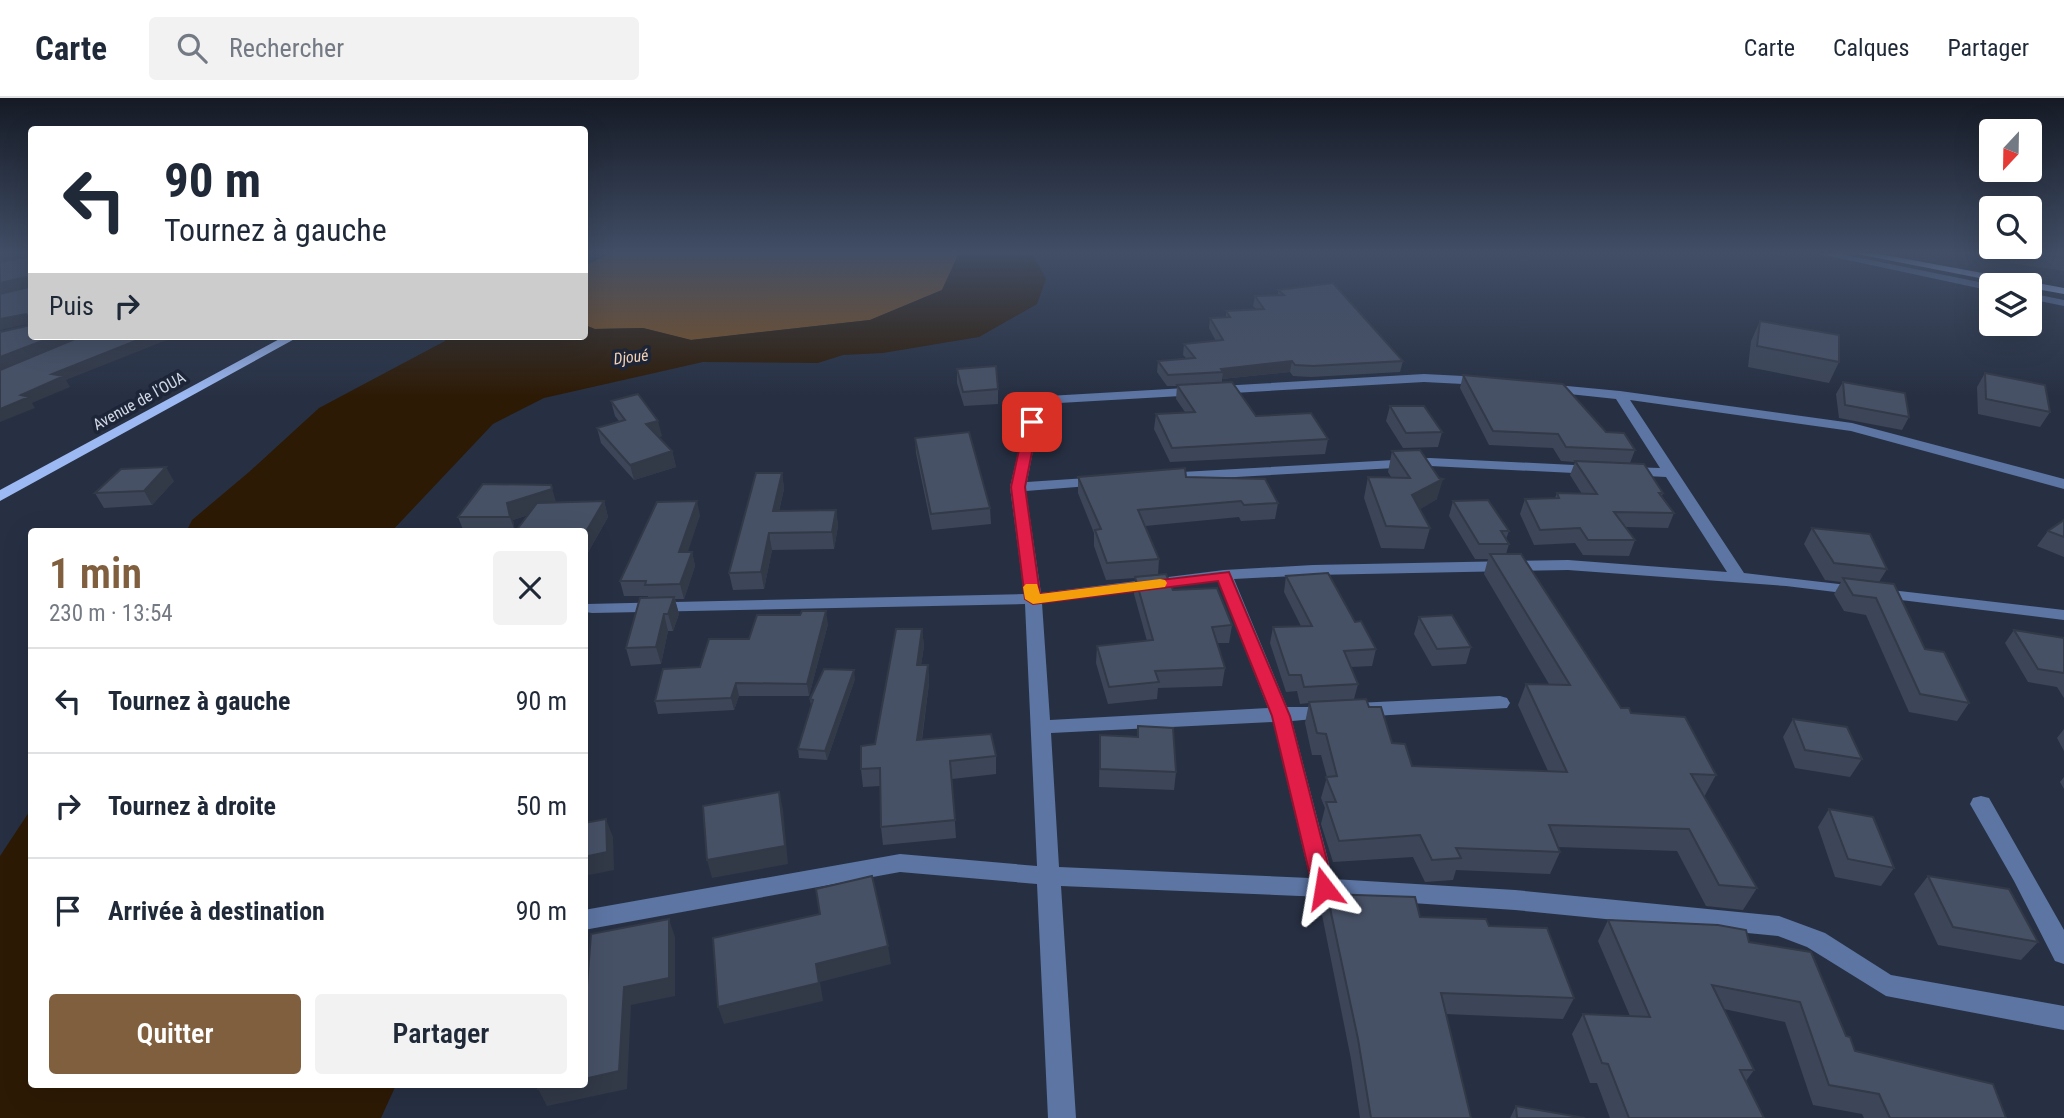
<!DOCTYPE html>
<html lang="fr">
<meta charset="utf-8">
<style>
:root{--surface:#fff;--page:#f2f2f3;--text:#1f2937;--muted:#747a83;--line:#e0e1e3;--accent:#805f3f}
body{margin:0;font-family:"Roboto Condensed",sans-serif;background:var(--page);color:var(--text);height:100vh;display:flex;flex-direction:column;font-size:26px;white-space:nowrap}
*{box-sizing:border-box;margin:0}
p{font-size:23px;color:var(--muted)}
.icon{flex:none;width:38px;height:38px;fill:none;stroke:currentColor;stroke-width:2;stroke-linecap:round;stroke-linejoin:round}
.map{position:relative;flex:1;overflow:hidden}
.sheet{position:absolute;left:28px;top:430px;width:560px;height:560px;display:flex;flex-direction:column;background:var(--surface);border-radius:7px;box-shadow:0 7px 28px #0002}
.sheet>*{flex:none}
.guide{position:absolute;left:28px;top:28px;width:560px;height:214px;border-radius:7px;box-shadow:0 7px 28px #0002;background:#fff;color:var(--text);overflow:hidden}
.needle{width:46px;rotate:202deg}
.buttons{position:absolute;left:1979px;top:21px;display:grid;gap:14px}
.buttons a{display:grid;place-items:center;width:63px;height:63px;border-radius:7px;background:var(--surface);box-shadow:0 7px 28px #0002;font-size:35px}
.pin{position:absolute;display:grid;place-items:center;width:60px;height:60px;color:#fff;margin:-30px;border-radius:14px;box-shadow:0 4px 10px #0006}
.me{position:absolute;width:77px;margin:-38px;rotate:346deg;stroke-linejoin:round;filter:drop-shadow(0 0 5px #0008)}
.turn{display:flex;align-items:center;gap:24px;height:147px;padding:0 21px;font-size:32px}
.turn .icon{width:91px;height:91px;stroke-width:2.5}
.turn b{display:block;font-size:49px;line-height:60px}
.then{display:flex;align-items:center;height:66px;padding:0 21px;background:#0003;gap:14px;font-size:26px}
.round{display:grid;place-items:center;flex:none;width:74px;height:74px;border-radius:7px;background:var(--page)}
.head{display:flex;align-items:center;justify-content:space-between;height:119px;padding:0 21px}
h1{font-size:42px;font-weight:600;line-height:52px;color:var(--accent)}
.primary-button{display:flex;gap:14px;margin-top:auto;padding:14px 21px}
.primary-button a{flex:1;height:80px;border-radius:7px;background:var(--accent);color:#fff;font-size:28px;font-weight:600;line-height:80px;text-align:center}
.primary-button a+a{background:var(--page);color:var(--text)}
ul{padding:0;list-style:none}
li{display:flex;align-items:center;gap:21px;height:105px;padding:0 21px;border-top:2px solid var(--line)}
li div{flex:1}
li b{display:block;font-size:26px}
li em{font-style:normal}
header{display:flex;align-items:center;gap:42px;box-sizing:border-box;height:98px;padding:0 35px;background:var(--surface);border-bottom:2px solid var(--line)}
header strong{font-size:33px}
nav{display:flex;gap:38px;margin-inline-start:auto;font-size:24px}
.search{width:490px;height:63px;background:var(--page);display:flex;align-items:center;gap:18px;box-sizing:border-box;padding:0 24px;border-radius:7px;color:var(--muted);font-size:26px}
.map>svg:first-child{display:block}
</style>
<header>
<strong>Carte</strong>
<div class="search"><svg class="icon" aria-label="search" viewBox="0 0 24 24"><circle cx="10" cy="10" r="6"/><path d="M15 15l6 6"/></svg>Rechercher</div>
<nav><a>Carte</a><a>Calques</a><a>Partager</a></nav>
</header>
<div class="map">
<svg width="2064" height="1020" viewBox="0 0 2064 1020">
<rect width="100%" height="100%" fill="#273043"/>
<path fill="#7f501d" d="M613,155H959L942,192L870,222L691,242L643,230L594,231L585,227L584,168Z"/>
<path fill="#2d1a05" d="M959,155H1032L1046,181L1037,206L979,239L883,255L843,257L818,265L703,264L544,300L493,326L391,434H186L192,422L249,374L319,310L445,243V238H584L585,227L595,231L643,230L691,242L870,222L942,192Z
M31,711L32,987H396L381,1020H0V758Z"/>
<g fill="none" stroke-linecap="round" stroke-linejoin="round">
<path fill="#5d75a3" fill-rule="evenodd" d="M1815,155H1836L1994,187H1992V193Z
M2030,195L2064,202V208L2030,201Z
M1424,276L1483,279L1489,283L1483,287L1424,284L1042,306L1027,384L1102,379L1109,383L1102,387L1026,393L1041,495L1224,472L1313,467L1568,462L1727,474L1666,379L1626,377L1619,373L1626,369L1660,370L1616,301L1541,293V287L1546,286L1620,293L1852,325L2064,381V391L1851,333L1630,302L1744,475L2064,512V522L1786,488L1568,472L1313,477L1234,481L1287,609H1336L1339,614L1336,619L1292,623L1333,781L1515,792L1779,818L1825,835L1891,877L2064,908V932L1886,898L1807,849L1778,838L1515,812L1324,799L1061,788L1076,1020H1048L1037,786L900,774L584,832V812L900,756L1037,768L1025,506L592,515L586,514V506L1024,496L1010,389L1031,299ZM1218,483L1268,610L1050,622L1042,505ZM1273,624L1310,780L1059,769L1051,635Z
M1430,360L1594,368L1601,372L1594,376L1430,368L1164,383L1157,379L1164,375Z
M1500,598L1507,600L1510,605L1507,610L1357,619L1350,617L1347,612L1350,607L1357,605Z
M1981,698L1989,700L2064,832V866L2055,863L2014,783L1970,706L1973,700Z"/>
<path fill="#9cb9f3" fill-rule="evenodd" d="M1852,155H1874L2064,190V196L2030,190V187H2015Z
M285,238H300L0,403V392Z"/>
</g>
<path fill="#3d4658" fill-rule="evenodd" d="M1985,155H2064V173L2010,165L2009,159Z
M1278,192L1403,263L1400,274L1311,279L1293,278L1290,274L1222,281V284L1256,318L1328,341L1325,356L1170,364L1154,331L1156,316L1185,314L1176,301L1177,288H1167L1157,274L1158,263L1186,260L1183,257L1184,246L1216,243L1209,230L1210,220L1226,219V213L1256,211L1253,208L1255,198L1278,197Z
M1760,223L1839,264L1829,285L1748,269L1751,243Z
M957,271L998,291V306L964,308L957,285Z
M1985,275L2050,314L2040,329L1978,316L1977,289Z
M1463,277L1606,334L1635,352L1630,365L1663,395L1662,398L1674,415L1668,430L1626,429L1635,442L1629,458L1583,457L1575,445L1534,447L1520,416L1525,401L1555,400L1557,395L1582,396L1570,377L1575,364L1561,363L1553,350L1489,347L1460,290Z
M1843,284L1909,319L1902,332L1839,320L1836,296Z
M611,303L662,338L658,339L672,353L676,369L634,382L601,345L597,330L619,323L615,318Z
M1390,308L1442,334L1438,349L1403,350L1386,323Z
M915,340L990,410L991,426L932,432L916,355Z
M1392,353L1437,401L1420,411L1430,430L1424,451L1381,450L1364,400L1368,379H1391L1388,374Z
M782,375L784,391L779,413L836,412L838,428L834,451L772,452L764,491L733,492L729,475Z
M1078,379H1186L1278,405L1275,421L1241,423L1239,419L1145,428L1159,461L1158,477L1173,492L1232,527L1229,545H1217L1225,570L1222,588L1158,590L1157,601L1108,606L1096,565L1097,548L1147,543L1134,496L1135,480L1106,482L1094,448V435L1078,395Z
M174,383L152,407L104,410L95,395Z
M2064,393V459L2037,448L2048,433L2064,422Z
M604,403L608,419L586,458H584V434H464L458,419L557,404ZM528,417L515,434L513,422Z
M1453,403L1509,433L1506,441L1509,446L1506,456L1621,610L1631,615L1716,677L1704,699L1757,790L1743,812L1706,808L1677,753L1558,749L1560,754L1550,776L1456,772L1453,782L1425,784L1413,759L1333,764L1321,726L1325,710L1321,700L1327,679L1321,657H1312L1305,625L1309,605L1300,606L1297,593L1286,594L1270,545L1273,529L1301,528L1284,494L1286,478L1355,524L1376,551L1372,568L1350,569L1358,586L1354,601L1369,609L1392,645L1412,668L1548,673L1518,607L1526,586H1549L1484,476L1488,461H1475L1449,418Z
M700,417L687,454H692L695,468L684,501H675L679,516L673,533H668L661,566L631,568L626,550L648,499V498H624L620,483Z
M1812,430L1887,471L1879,484L1925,551L1969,605L1957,623L1909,614L1866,517L1844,513L1834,496L1841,484L1825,482L1804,446Z
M1419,519L1471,549L1466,566L1432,568L1414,536Z
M828,526L809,598H739L734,612L658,616L655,603L700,569L749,541Z
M922,531L924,548L921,567H928L929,585L922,642L996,658V676L952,681L956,740L883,747L881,729L880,688L863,689L861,671L875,646Z
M2014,532L2064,540V600L2057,589L2028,584L2005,545Z
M855,581L827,662L799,660L798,651L811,607L810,601Z
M1793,621L1862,661L1850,679L1795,670L1783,639Z
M1138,628L1176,674L1174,692L1099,689L1100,637L1137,638Z
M2064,631V653L2057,640Z
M2064,679V691L2060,684Z
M1829,711L1894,770L1881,788L1835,779L1818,729Z
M1928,778L2038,844L2021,862L1938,847L1914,796Z
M1327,796L1420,819L1489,828L1574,900L1563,921L1446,916L1471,1020H1360L1351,961L1322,817Z
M1608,822L1749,844L1846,938L1855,953L2006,1020H1864L1862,1016L1813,1007L1785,924L1724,911L1754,972L1746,983L1764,1020H1610L1597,985H1590L1572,936L1583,916L1630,918L1598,843Z
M1516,1008L1585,1020H1510Z"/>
<path fill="#323947" d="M0,155H31L32,156L0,163Z
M26,179L31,188L0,195V185Z
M26,216L32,225L0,232V221Z
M55,238H85L0,272V259Z
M148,238H172L167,242L66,282L70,289L32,305L35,310L0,324V311L52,276Z
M1292,263L1290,274L1222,281L1223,274L1221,271Z
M658,323L662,338L649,341L646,326Z
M672,353L676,369L634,382L630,367Z
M166,369L174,383L152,407L144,393Z
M782,375L784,391L775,429L773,413Z
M1443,381L1437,401L1407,419L1412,397Z
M551,387L557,407L513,422L515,434L510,419L507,405Z
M604,403L608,419L586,458L584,454V437Z
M697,403L700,417L683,469L679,454Z
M836,412L838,428L834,451L832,434Z
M769,435L772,452L764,491L761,474Z
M692,454L695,468L684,501L680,486Z
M674,499L679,516L673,533L668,516Z
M826,513L828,526L809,598L807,586Z
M664,516L668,533L661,566L656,549Z
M922,531L924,548L918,585L917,567Z
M928,567L929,585L919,660L917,642Z
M854,572L855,581L827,662L825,653Z
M736,585L739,598L734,612L731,600Z
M779,694L783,712L788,766L712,780L707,762Z
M606,721L613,739L614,772L584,778V759Z
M669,821L675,839V898L631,907L627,991L547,1008L538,991L555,987H584V981L624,889Z
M888,848L891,866L820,884L823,903L724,926L718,909L816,866Z"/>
<path fill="#475166" stroke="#323947" stroke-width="2" d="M28,155H32V238H55L0,259V234L27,228L29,219L26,216L0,221V196L29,189V182L26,179L0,185V164L28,159Z
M2027,155H2064V160Z
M1333,185L1403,263L1313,268L1295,267L1292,263L1221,271L1223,274L1168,277L1158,263L1195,260L1184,246L1223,242L1210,220L1230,219L1226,213L1264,211L1255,198L1284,197L1278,192Z
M1760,223L1839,237V264L1757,248Z
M82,238H148L52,276L64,278L21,297L29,299L0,311V272Z
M996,268L998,291L963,294L957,271Z
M1985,275L2045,287L2050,314L1986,301Z
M1463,277L1563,286L1606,334L1624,335L1635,352L1566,349L1558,336L1493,333Z
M1232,284L1256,318L1311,315L1328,341L1172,350L1156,316L1195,314L1177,287Z
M1843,284L1905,295L1909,319L1845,307Z
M638,296L658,323L646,326L672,353L630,367L597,330L625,322L611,303Z
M1390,308H1424L1442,334L1406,335Z
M969,334L990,410L931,416L915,340Z
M1420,352L1439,380L1443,381L1412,397L1430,430L1386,428L1368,379L1410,380L1392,353Z
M1575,363L1644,366L1663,395H1659L1674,415L1614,414L1635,442H1588L1580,430L1540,432L1525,401L1559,400L1557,395L1597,396Z
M166,369L144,393L95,395L121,371Z
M1185,370L1186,379L1265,381L1278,405L1244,407L1241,403L1138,412L1159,461L1107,465L1095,432L1101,431L1078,379Z
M756,375H782L773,413L836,412L832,434L769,435L761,474L729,475Z
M483,386L551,387L552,391L507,405L510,419H458Z
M1488,402L1509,433H1501L1509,446H1479L1453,403Z
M604,403L584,437V434H515L537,405Z
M697,403L679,454H692L680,486L645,487L646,483H620L657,404Z
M2064,422V439L2048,433Z
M1812,430L1870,436L1887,471L1834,465Z
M1490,456H1521L1621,610H1629L1631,615L1685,619L1716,677L1691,676L1757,790L1719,787L1689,731L1549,727L1560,754L1456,750L1461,760L1432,762L1420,737L1339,743L1326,704H1336L1326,679L1337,678L1326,636L1317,635L1309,604L1366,601L1369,609H1381L1392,645L1405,646L1412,668L1567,674L1526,586L1570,587Z
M1328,475L1355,524L1361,523L1376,551L1344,553L1358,586L1304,589L1301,577H1289L1273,529L1312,528L1286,478Z
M1166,476L1173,492L1217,490L1232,527L1212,529L1225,570L1155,573L1159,584L1109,589L1097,548L1153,542L1135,479Z
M1843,480L1894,486L1925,551L1944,554L1969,605L1920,596L1876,500L1853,497Z
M674,499L668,516H664L656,549L626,550L640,500Z
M802,513H826L807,586L736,585L731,600L655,603L663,571L700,569L709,541H749L757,517H800Z
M1452,517L1471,549L1437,551L1419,519Z
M896,531H922L917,567H928L917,642L991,636L996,658L950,663L955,722L881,729L880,670L861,671V648L875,646Z
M2014,532L2064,540V575L2038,571Z
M824,571L854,572L825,653L798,651L813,602L810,601Z
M1793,621L1847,629L1862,661L1805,652Z
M1138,628L1173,630L1176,674L1100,671V637L1138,639Z
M779,694L785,748L707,762L703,708Z
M1829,711L1873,719L1894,770L1848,761Z
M606,721L607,754L584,759V725Z
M872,778L888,848L816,866L819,885L718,909L713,840L820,816L816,791Z
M1928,778L2009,791L2038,844L1953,829Z
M1327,796L1415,799L1420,819L1486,821L1489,828L1547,830L1574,900L1441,895L1471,1020H1371L1358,941Z
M669,821V880L624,889L619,973L584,981V914H585L591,836Z
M1608,822L1718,827L1746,832L1749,844L1811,854L1846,938L1850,939L1855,953L1993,986L2006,1020H1890L1879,996L1829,987L1800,904L1712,887L1754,972H1740L1764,1020H1629L1608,966L1602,965L1583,916L1650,919Z
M539,987H555L538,991Z
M1516,1008L1585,1020H1517Z"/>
<linearGradient id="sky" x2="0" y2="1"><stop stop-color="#151a25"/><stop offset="0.52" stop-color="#414e66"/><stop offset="1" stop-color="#414e66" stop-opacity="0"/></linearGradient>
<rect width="2064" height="298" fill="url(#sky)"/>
<path fill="#e11d48" stroke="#92132f" stroke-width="2" d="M1032,320L1038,324L1025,389L1040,496L1229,474L1290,618L1334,790L1331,796L1324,798L1316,796L1313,790L1272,618L1218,483L1033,506L1025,501L1011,389L1025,324Z"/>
<path fill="#f59e0b" d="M1160,481L1165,482L1167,485L1165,489L1033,506L1025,501L1023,489L1026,486H1037L1040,496Z"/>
<g text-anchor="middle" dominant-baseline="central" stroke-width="7" stroke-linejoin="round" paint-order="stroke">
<g font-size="16" font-style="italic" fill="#f5d2b3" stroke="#1d2639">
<text transform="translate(631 259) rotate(-7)">Djoué</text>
</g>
<g font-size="16" fill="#d1d8e4" stroke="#1d2639">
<text transform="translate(139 303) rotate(-29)">Avenue de l'OUA</text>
</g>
</g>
</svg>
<div class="buttons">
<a><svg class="needle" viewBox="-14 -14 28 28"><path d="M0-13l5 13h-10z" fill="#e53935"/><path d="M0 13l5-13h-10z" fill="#747a83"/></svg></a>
<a><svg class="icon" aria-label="search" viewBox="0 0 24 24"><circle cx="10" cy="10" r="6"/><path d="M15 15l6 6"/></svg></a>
<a><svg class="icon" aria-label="layers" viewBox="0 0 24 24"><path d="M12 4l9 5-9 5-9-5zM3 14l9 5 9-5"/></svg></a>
</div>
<div class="pin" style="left:1032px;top:324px;background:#d93025"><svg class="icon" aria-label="arrive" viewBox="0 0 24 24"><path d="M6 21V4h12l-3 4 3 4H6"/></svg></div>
<svg class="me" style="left:1324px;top:790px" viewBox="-20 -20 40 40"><path d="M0-17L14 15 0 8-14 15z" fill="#e11d48" stroke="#fff" stroke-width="4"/></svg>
<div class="guide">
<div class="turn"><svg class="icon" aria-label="left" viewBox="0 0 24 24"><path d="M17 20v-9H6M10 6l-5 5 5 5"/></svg><div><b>90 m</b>Tournez à gauche</div></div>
<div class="then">Puis<svg class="icon" aria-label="right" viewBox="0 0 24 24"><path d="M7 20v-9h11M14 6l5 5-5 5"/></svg></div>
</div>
<section class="sheet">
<div class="head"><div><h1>1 min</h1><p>230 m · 13:54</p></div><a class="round"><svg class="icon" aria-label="close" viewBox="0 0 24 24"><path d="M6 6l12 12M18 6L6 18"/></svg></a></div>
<ul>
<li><svg class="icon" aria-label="left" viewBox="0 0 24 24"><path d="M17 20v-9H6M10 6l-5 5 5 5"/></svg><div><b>Tournez à gauche</b></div><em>90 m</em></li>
<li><svg class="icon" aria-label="right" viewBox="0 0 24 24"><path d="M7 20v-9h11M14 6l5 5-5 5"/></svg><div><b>Tournez à droite</b></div><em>50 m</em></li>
<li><svg class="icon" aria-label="arrive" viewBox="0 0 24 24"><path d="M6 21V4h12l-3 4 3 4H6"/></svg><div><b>Arrivée à destination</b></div><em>90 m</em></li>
</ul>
<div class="primary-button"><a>Quitter</a><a>Partager</a></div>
</section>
</div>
